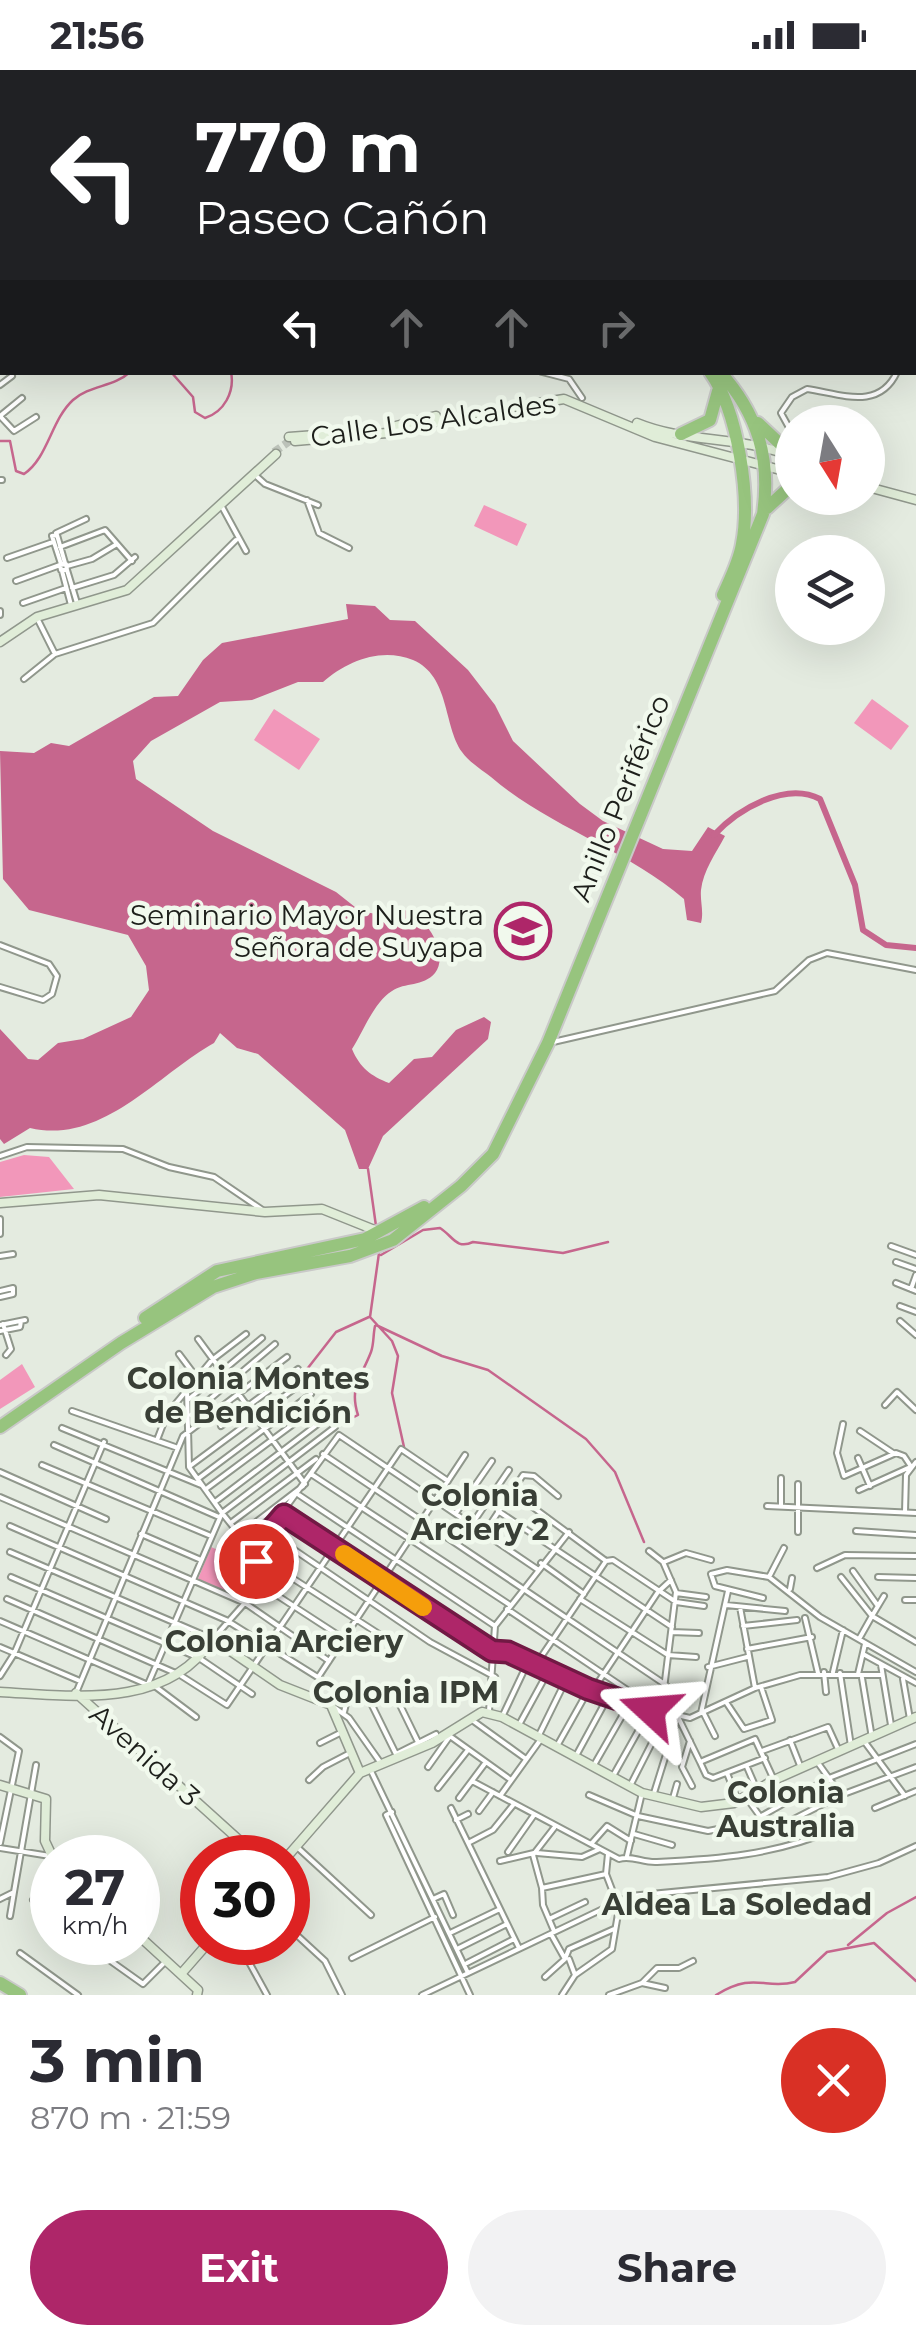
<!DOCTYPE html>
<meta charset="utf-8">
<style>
:root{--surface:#fff;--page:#f2f2f3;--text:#2b2b33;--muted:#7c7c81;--accent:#ae2669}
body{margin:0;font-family:Montserrat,sans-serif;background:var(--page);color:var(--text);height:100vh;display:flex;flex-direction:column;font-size:38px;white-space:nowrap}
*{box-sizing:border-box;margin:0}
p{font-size:32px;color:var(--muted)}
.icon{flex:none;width:55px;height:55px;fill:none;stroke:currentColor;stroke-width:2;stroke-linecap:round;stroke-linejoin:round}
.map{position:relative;height:1925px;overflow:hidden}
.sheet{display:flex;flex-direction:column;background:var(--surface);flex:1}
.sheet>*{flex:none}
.guide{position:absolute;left:0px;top:0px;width:918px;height:305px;box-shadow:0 10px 40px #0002;background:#202124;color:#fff;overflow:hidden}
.needle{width:65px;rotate:169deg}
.tools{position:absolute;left:775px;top:335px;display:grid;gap:20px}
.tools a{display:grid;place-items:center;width:110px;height:110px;border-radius:50%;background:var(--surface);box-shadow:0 10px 40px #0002;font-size:50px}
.speed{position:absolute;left:30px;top:1765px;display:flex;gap:20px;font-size:50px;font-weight:700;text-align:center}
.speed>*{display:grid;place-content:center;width:130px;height:130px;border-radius:50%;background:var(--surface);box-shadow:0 10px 40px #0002;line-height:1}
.speed small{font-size:25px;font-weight:400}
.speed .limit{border:15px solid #d22;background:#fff;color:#111}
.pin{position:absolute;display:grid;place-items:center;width:85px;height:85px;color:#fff;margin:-42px;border:5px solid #fff;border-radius:50%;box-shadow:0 2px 10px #0007}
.me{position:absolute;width:110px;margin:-55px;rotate:289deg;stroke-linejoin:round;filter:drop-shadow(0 0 8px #0008)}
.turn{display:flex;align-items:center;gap:35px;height:210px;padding:0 30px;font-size:45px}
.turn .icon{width:130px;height:130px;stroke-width:2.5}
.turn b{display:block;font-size:70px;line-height:85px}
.lanes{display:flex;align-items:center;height:95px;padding:0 30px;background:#0003;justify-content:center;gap:50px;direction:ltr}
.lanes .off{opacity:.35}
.round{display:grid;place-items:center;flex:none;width:105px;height:105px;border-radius:52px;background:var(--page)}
.overview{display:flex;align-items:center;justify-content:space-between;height:170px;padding:0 30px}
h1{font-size:60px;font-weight:700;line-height:75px}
.cta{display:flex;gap:20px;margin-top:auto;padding:20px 30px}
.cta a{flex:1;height:115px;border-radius:60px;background:var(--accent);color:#fff;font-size:40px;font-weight:700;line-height:115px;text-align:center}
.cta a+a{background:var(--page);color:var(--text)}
.status{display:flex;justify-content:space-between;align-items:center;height:70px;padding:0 50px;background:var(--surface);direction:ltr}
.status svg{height:28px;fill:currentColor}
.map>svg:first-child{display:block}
</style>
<div class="status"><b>21:56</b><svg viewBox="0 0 49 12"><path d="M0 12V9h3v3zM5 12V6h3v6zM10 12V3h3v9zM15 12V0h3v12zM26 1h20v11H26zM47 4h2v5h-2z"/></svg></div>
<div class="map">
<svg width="916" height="1925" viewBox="0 0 916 1925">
<rect width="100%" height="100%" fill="#e4ebe0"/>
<path fill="#f297ba" d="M484,435L527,454L517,476L474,456Z
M872,629L909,656L891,680L854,653Z
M274,639L320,669L299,700L254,670Z
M24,1085L49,1087L74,1119L0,1127V1092Z
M22,1294L35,1317L0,1339V1310Z
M211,1477L253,1495L240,1527L198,1509Z"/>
<path fill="#c6668d" d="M346,534L375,536L390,550L415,551L468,600L495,635L513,671L580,734L603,751L663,779L692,781L708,757L725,766C716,783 703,801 701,820C700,832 704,841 701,853L687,850L684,829C626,779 549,757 491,707C482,700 469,692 462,682C443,655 450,606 413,590C381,577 347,591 323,612H298L252,630L220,632L151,671L133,691L136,709L213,761L336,822L360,841L376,844C411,819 454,879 435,903C423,917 405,912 392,921C374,932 363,962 352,979C360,998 371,1006 389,1013L414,989L432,987L456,960L484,947L491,952L488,969L383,1066L368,1099H359L345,1060L258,984L237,978L220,963L214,973C157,1005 102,1075 30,1058L4,1074L0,1069V959L28,989L38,990L58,973L83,969L131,947L149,920L146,896L128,865L29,840L3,809L0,681L34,683L51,673L69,676L154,627L178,626L203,590L222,573L348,549Z"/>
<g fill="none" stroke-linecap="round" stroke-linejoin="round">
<path stroke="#c6668d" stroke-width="2.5" d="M866,2L867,0
M171,302L193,327L195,342L205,348C224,342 235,322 231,302
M0,371H10L16,401L24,404C48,388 51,350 73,330C90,315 114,317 130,302
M368,1099L376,1156
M379,1183L370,1247L392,1271L398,1286L392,1323L404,1377
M381,1185L423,1160L440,1158C453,1166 456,1180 473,1172L563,1183L608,1172
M376,1255L442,1286L488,1300L586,1369L615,1402L644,1472
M304,1303L336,1262L369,1247
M348,1350L358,1345C349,1317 361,1308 371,1282C374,1274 373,1265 375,1256
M848,1875L887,1843L916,1827
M716,1925C755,1901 764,1920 795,1912L827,1882L874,1873L916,1911"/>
<path stroke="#c6668d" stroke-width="6" d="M714,765C738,739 786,711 820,729L855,815L863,860L886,875L916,878"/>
<path stroke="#bcc2b9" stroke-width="8" stroke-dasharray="8 4" stroke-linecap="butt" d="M274,382L294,368"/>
<g stroke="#90978c" stroke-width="8">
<path id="street" d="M30,0L31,2
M61,0L62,2
M88,0L91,2
M117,0L119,2
M145,0L147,2
M183,0L184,2
M206,0V2
M233,0H234
M250,0L251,2
M333,0L334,2
M756,0L757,2
M157,2L160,0
M316,2L324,0
M519,2L521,0
M0,70L2,74
M0,93L2,92
M0,110L2,113
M0,147L2,151
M915,245L916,246
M915,249L916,250
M915,271L916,270
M542,302L569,309L582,328
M0,315L12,306
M0,346L14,361L36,347
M0,346L22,328
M792,363L781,343L792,327L807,319C841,324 879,341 897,302
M255,405L265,414L318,435
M0,410H2
M307,430L319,463L349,478
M221,435L246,481
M56,463L86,449
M57,465L52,466L61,494
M57,465L65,493
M60,477L105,460L132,491
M7,488L53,472
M67,496L92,489L117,474
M67,500L77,533
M62,501L71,535
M16,511L60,495L61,500H67L66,494L60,495
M72,518L114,505L135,487
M23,533L66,518
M0,541V545
M37,548L55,584
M24,609L55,584L153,553L236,470
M0,875L49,894L57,906L52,924L43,930L0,917
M553,972L775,921L809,890L827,883L916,900
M0,1086L27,1077L123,1079L169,1097L214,1107L261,1139
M0,1149V1164
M891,1176L916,1185
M0,1186L13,1184
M896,1192L916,1199
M896,1213L916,1221
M911,1219L916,1205
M0,1221L13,1218
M0,1227L13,1224V1218
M900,1236L916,1242
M900,1251L916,1265
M3,1254L11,1279L6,1285
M0,1255L25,1250
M0,1261L20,1257L21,1251
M246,1264L212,1290L187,1320L189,1397L222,1443L255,1484L379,1564
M198,1269L305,1414
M179,1284L197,1308
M189,1329L262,1268
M885,1335L897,1322L916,1340
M72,1341L178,1378
M191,1345L275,1274
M843,1354L837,1383L844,1406L896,1383L904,1386L910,1395
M221,1356L298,1299
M62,1358L201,1415
M860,1361L893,1383
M157,1370L167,1344L187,1320
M54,1375L219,1447
M323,1384L666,1615
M858,1388L870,1416
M42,1395L211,1466
M190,1396L302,1313
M0,1402L106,1449
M311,1404L510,1535
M199,1408L311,1324
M206,1419L319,1335
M859,1420L908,1398
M511,1421L606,1491L613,1490L676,1532L704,1536
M299,1425L495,1556
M0,1427L245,1533L329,1591
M215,1432L327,1347
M767,1436L916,1443
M781,1436V1408
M498,1441L672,1557
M905,1442L906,1405L916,1392
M456,1443L492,1391
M285,1445L492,1581L514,1584L629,1634L690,1648L755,1618L800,1605H882
M232,1452L316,1389
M472,1454L509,1400
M10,1456L226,1550L348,1626L344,1642
M856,1461L916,1465
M268,1462L430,1572L495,1607
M485,1462L523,1405L534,1406L558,1426
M798,1462V1414
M141,1464L201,1490
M239,1465L303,1416
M649,1481L663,1492L676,1522L661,1643
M10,1482L213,1569L251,1526L259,1474L339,1365L537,1499
M664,1492L686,1483L711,1490
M541,1493L584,1524
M817,1498L845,1485L916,1486
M853,1501L878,1536
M11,1507L199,1588L252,1624
M769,1507L784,1478
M841,1507L872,1546L884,1526
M878,1507L916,1508
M255,1511L355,1576
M790,1519L792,1508
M676,1523L706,1527
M763,1528L715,1516L711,1504L727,1500L769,1507L820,1547L916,1602
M7,1529L180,1605L227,1635L401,1379L448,1411
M580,1529L668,1585L696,1587
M905,1530H916
M726,1535L785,1541
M740,1537L755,1618
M507,1539L657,1640
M805,1548L818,1603
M0,1551L148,1615
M743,1556L797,1550
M671,1562L699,1563
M859,1569L872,1546L916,1572
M0,1577L80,1611
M747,1579L812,1567
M863,1584L916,1613
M537,1593L606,1491
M881,1595L891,1655
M708,1597L747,1587
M824,1602L826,1622
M833,1602L843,1560
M840,1603L851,1676
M858,1604L865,1574
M0,1606L14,1584L104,1372
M319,1606L465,1385
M862,1608L872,1668
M903,1609L910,1649
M148,1614L222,1443L335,1357
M156,1617L196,1647
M364,1619L396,1684
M665,1619L689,1624
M593,1620L658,1522L671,1510
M76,1623L183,1366L287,1287
M726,1632L744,1659L772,1650L761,1617
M399,1633L418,1672
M335,1638L349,1648L380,1692
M489,1641L495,1556L569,1462
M703,1642L715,1666
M701,1643L728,1521
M502,1647L529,1590
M678,1647L700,1692L755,1669L774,1710
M472,1650L526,1689
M520,1653L549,1600
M447,1664L511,1710
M0,1667L19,1681L0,1773
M538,1667L566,1610
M790,1670L801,1698
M690,1671L682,1697L692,1716
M864,1671L905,1726
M320,1673L340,1663
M557,1676L589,1619
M762,1681L828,1657L838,1679
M396,1684L436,1664
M577,1684L608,1627
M700,1692L706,1705L713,1708L765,1688
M818,1693L841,1725
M594,1695L629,1634
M428,1697L450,1666
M747,1697L757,1720
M371,1701L468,1903
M727,1703L738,1731
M613,1706L650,1640
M309,1710L323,1697L350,1683
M472,1711L619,1789C632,1785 643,1793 657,1792C718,1789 775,1785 833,1760
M631,1714L660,1657V1646
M438,1718L468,1680
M654,1723L678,1646
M589,1725L638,1746L708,1761L749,1753L829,1708L916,1674
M500,1726L541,1669
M746,1727L767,1756L778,1757L841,1725L916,1697
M459,1728L486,1692
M673,1728L677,1714
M451,1738L519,1878
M875,1738L916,1721
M479,1741L493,1722
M392,1742L386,1745L470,1925
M456,1750L468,1744
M554,1758L533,1785L542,1818L606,1804
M634,1764L672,1775
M470,1772L493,1760L514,1734
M591,1774L607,1756L631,1771
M297,1777L371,1845
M0,1778L50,1786
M508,1782L534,1745
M537,1783L582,1787L600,1779
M627,1786L642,1723
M500,1791L534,1783
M52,1809L33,1830L52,1849
M542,1818L543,1835L554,1861
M0,1829L14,1822L36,1695
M433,1829L444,1824L453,1845
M10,1846L14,1822
M549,1849L585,1832
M288,1857L325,1891L342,1925
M450,1863L500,1839
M84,1872L143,1914L166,1891
M238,1872L267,1925
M459,1878L507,1854
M20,1883L78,1925
M352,1888L435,1847
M565,1889L569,1879L614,1859
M569,1889L575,1905
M467,1893L514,1869
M545,1907L565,1889L551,1864
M642,1913L665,1918
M422,1925L630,1826L828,1807L879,1793L916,1776
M562,1925L575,1905L612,1879L619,1838L606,1804L608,1784
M609,1925L642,1913L657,1898H679L693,1891"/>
</g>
<g stroke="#90978c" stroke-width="11">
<path id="secondary" d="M723,2L727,0
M0,10L2,7
M637,353C685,373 739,366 788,385
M396,356L436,346
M289,367L369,361
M295,371L387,363L476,343L564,329L655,367L792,403
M868,417L916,430
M0,572L37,547L127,520L276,384
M0,1133L99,1125L265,1142L322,1139L377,1161
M0,1622C75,1626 166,1640 213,1569L280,1615L331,1635L360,1703
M76,1623L259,1788
M0,1715L46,1729L45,1771L53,1788
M286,1788L360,1703L432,1673L482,1642L502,1647L642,1723L701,1737L734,1733L774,1710L916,1647
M138,1865L198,1920L197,1925
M181,1904L209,1872"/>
</g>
<g stroke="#c9c9c8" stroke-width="16">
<path id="highway" d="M580,0V2
M710,302C738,341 751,428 742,474C739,492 730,509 723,525
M758,353L792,385
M681,364L710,350L718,321
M767,438L792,415
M145,1248L217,1201L365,1169L424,1137
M0,1357L121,1273L213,1217L256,1203L350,1186L393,1170L461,1116L493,1084L548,973L763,444C771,389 758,344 720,302
M0,1913L20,1925"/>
</g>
<use href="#street" stroke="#fff" stroke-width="4"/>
<use href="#secondary" stroke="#e0edd8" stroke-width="8"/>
<use href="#highway" stroke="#97c47e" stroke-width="12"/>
</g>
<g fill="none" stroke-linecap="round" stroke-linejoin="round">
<g stroke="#711944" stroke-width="25">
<path id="route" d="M256,1491L259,1474L284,1445L492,1581L508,1582L588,1619L650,1640"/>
</g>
<use href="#route" stroke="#ae2669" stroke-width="18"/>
<path stroke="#f59e0b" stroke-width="18" d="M344,1484L423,1537"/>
</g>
<defs>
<g id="university-ring" transform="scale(2.875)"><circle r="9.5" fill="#f1f9ed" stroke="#ae2669" stroke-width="1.5"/><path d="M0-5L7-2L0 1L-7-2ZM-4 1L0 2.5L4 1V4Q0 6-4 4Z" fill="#ae2669"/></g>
</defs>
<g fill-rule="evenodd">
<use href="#university-ring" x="523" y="861"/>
</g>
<g text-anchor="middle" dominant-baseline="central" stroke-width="9" stroke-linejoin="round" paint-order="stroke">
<g font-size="28" fill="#1d1f1b" stroke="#f1f9ed">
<text transform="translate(433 350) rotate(-8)">Calle Los Alcaldes</text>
<text transform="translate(620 728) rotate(-68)">Anillo Periférico</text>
<text transform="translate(145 1685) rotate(42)">Avenida 3</text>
</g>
<g font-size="28" fill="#1d1f1b" stroke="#f1f9ed" text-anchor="end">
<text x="484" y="845">Seminario Mayor Nuestra<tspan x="484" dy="32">Señora de Suyapa</tspan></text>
</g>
<g font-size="30" font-weight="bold" fill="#393f36" stroke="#f1f9ed">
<text x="248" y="1308">Colonia Montes<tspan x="248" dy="34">de Bendición</tspan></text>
<text x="480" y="1425">Colonia<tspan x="480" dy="34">Arciery 2</tspan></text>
<text x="284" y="1571">Colonia Arciery</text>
<text x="406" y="1622">Colonia IPM</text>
<text x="786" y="1722">Colonia<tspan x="786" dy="34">Australia</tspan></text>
<text x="737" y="1834">Aldea La Soledad</text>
</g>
</g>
</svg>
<div class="tools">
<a><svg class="needle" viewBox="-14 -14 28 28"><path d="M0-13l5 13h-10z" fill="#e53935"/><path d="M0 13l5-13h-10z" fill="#7c7c81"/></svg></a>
<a><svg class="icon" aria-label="layers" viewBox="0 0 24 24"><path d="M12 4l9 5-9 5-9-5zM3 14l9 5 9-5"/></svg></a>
</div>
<div class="speed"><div>27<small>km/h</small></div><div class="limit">30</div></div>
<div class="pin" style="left:256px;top:1491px;background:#d93025"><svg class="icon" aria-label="arrive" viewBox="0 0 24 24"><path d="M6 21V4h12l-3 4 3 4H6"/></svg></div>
<svg class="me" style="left:650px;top:1640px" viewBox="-20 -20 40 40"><path d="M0-17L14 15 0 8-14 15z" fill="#ae2669" stroke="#fff" stroke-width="4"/></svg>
<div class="guide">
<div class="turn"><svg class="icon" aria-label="left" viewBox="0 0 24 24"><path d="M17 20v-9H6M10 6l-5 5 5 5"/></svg><div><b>770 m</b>Paseo Cañón</div></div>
<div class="lanes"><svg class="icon" aria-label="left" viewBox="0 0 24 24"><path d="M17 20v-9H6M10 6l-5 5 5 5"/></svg><svg class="icon off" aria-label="ahead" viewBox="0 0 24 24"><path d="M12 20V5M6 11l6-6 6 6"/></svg><svg class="icon off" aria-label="ahead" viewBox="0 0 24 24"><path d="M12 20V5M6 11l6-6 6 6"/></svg><svg class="icon off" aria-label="right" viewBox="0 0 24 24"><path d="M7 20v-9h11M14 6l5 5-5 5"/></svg></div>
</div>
</div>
<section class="sheet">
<div class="overview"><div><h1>3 min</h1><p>870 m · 21:59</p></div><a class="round" style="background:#d93025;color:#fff"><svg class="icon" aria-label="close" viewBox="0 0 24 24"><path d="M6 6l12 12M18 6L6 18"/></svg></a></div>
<div class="cta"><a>Exit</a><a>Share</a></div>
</section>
